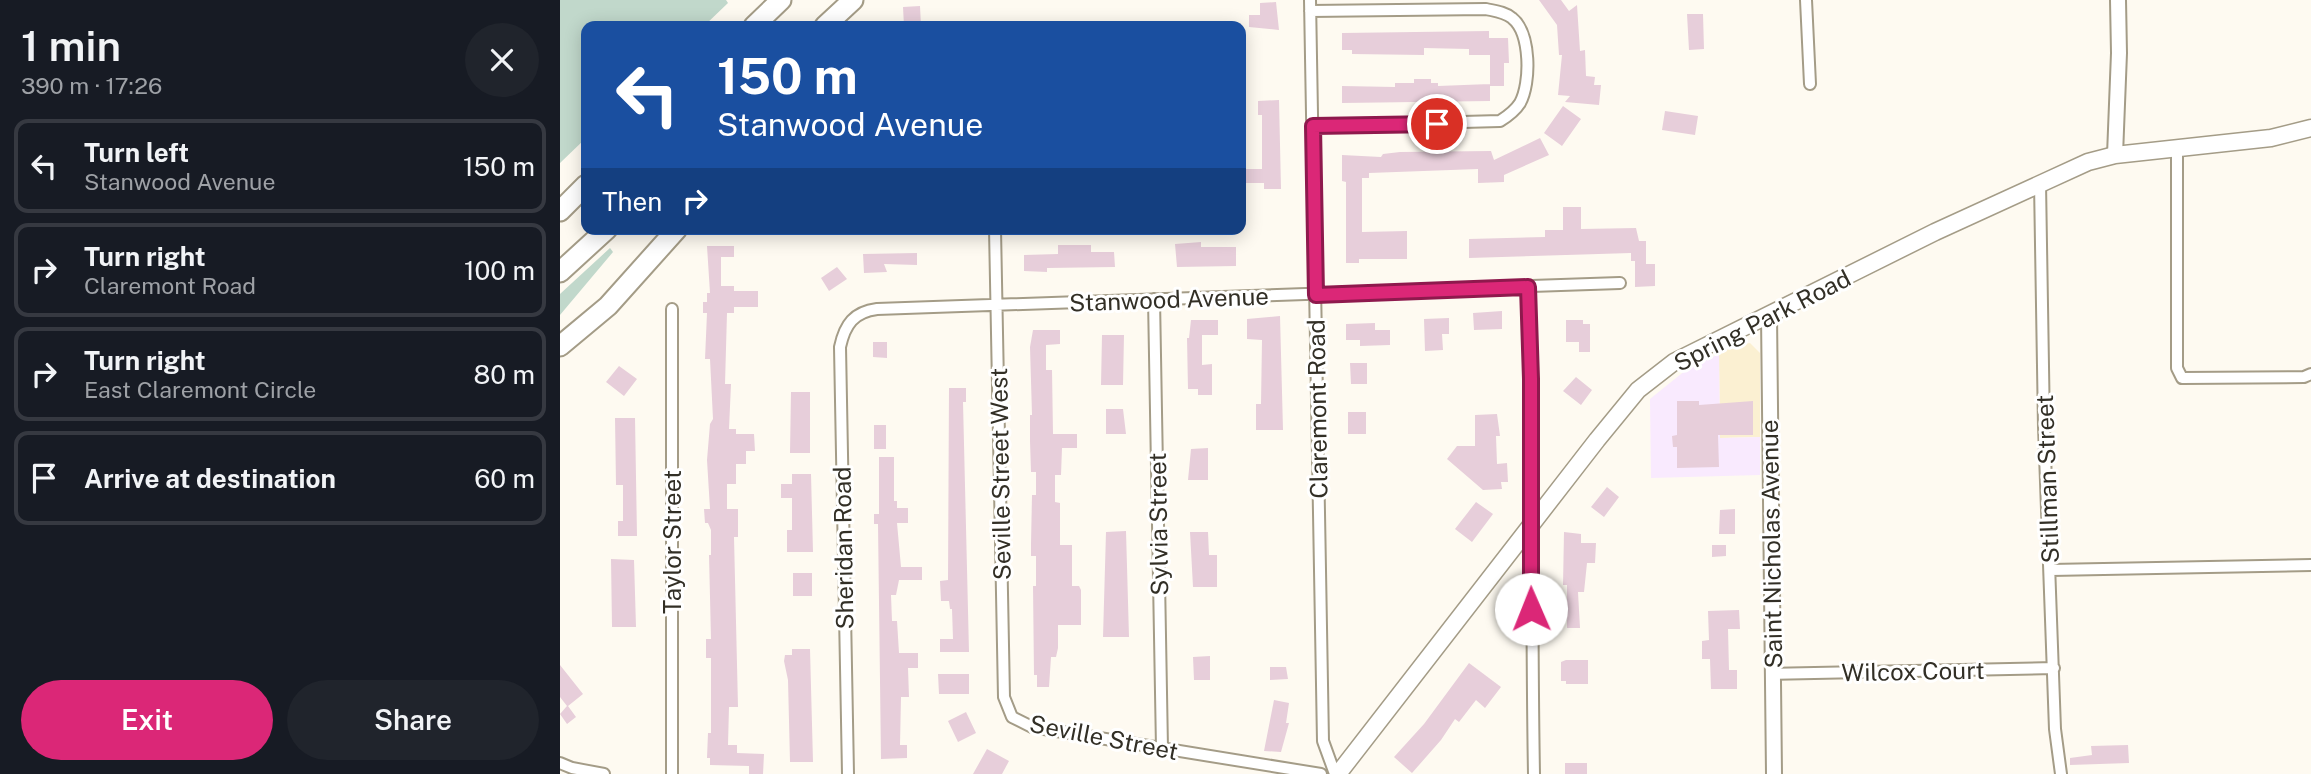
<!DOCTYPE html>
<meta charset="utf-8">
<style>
:root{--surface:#171b24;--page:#20242c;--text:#f1f3f6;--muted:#9ea1a6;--line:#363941;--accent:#db2777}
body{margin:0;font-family:"Public Sans",sans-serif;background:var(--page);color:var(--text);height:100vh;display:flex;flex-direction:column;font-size:26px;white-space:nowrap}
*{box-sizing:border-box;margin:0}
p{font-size:23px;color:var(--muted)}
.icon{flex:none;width:38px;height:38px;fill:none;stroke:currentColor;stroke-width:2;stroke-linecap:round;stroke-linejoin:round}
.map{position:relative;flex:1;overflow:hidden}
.drawer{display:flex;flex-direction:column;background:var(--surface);width:560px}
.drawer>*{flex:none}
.banner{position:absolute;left:21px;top:21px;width:665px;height:214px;border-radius:14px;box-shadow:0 4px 18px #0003;background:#1a4fa0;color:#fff;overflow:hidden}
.pin{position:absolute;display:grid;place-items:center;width:60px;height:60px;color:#fff;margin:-30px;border:4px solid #fff;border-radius:50%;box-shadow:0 2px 7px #0007}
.me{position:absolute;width:77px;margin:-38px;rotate:359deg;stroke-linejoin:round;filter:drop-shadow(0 0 5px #0008)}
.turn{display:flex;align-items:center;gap:24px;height:147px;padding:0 21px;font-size:32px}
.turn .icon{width:91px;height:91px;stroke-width:2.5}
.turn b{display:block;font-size:49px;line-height:60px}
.then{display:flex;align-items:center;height:66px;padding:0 21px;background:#0003;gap:14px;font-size:26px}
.round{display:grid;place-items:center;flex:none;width:74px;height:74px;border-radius:37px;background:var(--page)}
.head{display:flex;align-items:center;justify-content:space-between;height:119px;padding:0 21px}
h1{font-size:42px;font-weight:600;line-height:52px}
.cta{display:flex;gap:14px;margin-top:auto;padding:14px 21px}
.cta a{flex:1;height:80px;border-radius:42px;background:var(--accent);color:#fff;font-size:28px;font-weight:600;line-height:80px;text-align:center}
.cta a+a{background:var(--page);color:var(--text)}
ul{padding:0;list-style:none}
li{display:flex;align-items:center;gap:21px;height:94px;margin:0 14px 10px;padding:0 7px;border:4px solid var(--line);border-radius:14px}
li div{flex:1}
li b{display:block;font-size:26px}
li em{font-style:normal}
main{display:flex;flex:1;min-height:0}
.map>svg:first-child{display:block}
</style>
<main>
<section class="drawer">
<div class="head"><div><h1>1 min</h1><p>390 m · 17:26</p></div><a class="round"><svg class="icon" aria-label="close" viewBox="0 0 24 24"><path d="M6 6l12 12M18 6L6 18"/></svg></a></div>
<ul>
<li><svg class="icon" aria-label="left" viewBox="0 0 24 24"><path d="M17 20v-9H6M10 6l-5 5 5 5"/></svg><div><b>Turn left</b><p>Stanwood Avenue</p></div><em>150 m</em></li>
<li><svg class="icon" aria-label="right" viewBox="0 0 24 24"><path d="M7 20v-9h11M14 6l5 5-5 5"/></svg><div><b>Turn right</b><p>Claremont Road</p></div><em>100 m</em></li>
<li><svg class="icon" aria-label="right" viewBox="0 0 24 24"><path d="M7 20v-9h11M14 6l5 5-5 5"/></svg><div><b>Turn right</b><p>East Claremont Circle</p></div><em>80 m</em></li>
<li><svg class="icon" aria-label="arrive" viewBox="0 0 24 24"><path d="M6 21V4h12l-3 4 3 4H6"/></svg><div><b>Arrive at destination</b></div><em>60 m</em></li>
</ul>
<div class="cta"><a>Exit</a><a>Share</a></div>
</section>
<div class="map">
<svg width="1751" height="774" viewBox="0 0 1751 774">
<rect width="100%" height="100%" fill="#fefaf1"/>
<path fill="#fbf0d2" d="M1190,343L1200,353V437L1160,438L1159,354L1176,345Z"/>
<path fill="#f9eafe" d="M1159,354L1160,438L1200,437V475L1091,478L1090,399L1126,370Z"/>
<path fill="#c1d8cb" d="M0,0H166L168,3L144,26H26V138L0,163Z
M50,248L53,252L0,315V294Z"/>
<path fill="#e7ceda" d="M979,0H1001L1009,11L1017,5L1020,51L1025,50L1026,76L1035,77L1034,85H1041L1039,105L1005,102L1010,96L998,95L1002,55H999L997,25Z
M716,2L719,30L689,27V15H700V3Z
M360,6L361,26H344L343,7Z
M1127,14H1143L1144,49L1129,50Z
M929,31V38H948L949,63H944V86H930V55H909V49L864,48V55L792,54V50H782V33Z
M854,79H871V83H878V86L930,84V101L782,103V86L835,87V83H854Z
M719,100L721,189H704V183H681V169H702V115H698V101Z
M1003,106L1021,119L1002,146L984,133Z
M1105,111L1138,116L1135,135L1102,130Z
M980,138L989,155L944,175V182L918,183V169L809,173V178H802V232L847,231V259H799V263H786V182L782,181V155L821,157L823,154L840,152L931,151L934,160Z
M1003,207H1021V229L1076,228L1079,241H1086V264H1095V286L1075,287V261H1071V253L909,258V239L985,237V230H1003Z
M641,242V247H676V266L617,267L615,244Z
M498,245H531V252H554L555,267L487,268V272L464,271V255L498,254Z
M147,246H174V257H161V286H174V291H198V307H174V313H167L165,384H171L169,429H176V434H194L195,451H186V464H176V484H167V509H178V537H174L178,707H169L168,745H177V753L204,754L203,774H189V766L150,765V758H147L148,733H151V658H146V639H151L149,555H151V530L148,523H145L144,509H150L147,460L150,424L153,419L150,359H145L147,313H143V302H147V293H150Z
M357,253V265L324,264L327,272L304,273L303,254Z
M277,267L287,279L269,291L261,278Z
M942,311V329L914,330L913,313Z
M720,316L723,430H696V404H701L702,340L687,339V319Z
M889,318V334H882L883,350L865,351L864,319Z
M631,320H658V335H642V365L652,364V395H638V389H628L627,338H629Z
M1006,320H1023V324H1030V352H1019V342H1006Z
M815,323V330H830V345L800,346V340H786V324Z
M473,330H500V344L486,345V370H492L493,434H517V448H502L501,475H495V502L500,503V545H512V586H519L521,590V625H498V648L496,657H491L489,687H477V675H474L473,586H476V556H471V544L472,495H476V472H471L470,441V415H472L470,347Z
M542,335H564L563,385H541Z
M313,342H327V358L313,357Z
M790,363H807V384H791Z
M59,366L77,379L64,396L46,382Z
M1016,377L1032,390L1021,405L1003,391Z
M389,388H406V402H403L409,652H380V639H393L392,609H390L389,601H381L380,581L388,580Z
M231,392H250V453H230Z
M1117,401H1139V405L1193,401V435H1158L1159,467L1117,468V447H1113L1112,436L1117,435Z
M546,409H563L566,434H546Z
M788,412H806V434H788Z
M937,414L940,436H936L937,464L947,463L948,482H941L942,489L923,490L887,459L897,446H915V415Z
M55,418H75L77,536H58V521H63V485H56Z
M314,425H326V449H314Z
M648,448V480H628L631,449Z
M319,457H334V501H337V508H348V523H337L341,567H362V580H339L336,595H331L332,621H337L339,653H358V668H348L349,697H341L340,745H347V758L321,759L318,524H314V514H319Z
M232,474H251L253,552H227V530H232V498H221V484H232Z
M1047,487L1059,497L1044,517L1031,507Z
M916,502L933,514L912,542L895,529Z
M1175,509V534H1159L1160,510Z
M566,531L569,637H543L546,532Z
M630,532H648L649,555H657V587H633Z
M1004,532L1021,534V543H1036L1035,563H1027L1024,592H1018L1020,628H1007V585H1003Z
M1152,545H1166V556L1152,557Z
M51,559L74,560L76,627H52Z
M233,573H252V596H233Z
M1179,610L1180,629H1168L1169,670H1177V689H1151L1150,659H1142V641L1149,640L1148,611Z
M232,649H250L253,762H230L228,680L224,661L225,655H232Z
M650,656V680H634L633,657Z
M1006,660H1028V684H1006V681H1001V662Z
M909,663L941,687L925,708L916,700L899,722L895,719L881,740L852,773L834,757L864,724Z
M0,665L23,694L8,706L16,717L7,724L0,714L7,706L0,697Z
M710,667H726L728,679L710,680Z
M378,674H409V694H379Z
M714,700L729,703L726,723H729L721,752L704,751Z
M406,712L416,733L398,742L388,721Z
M1568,745L1569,763L1510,765V758L1532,755L1531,746Z
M427,749L449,761L442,774H413Z
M1005,763H1027V774H1005Z"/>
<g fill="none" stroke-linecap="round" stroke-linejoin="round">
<g stroke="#a49c87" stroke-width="14">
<path id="minor" d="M750,0L763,741L775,774
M1246,0L1250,84
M750,11L926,9C935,11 945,12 952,18C971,33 971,83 960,103C955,111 948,116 940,121L753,126
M1617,149V368L1622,378L1744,377L1751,374
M1480,183L1484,427L1495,729L1501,774
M435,229L444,697L452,717L472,727L761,774
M968,287C974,449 971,612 974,774
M594,299L602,748
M112,309V774
M1491,570L1751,565
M1212,674L1494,668
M0,763L12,768L44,774
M288,774L280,347C285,324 294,312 317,309L1060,283"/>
</g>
<g stroke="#a49c87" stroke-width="18">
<path id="tertiary" d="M1555,155L1559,53L1558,0
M1209,315L1214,774"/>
</g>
<g stroke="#a49c87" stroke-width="19">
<path id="secondary" d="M778,774L1037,440L1078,390L1114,362L1375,232L1528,162L1555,155L1711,138L1751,128"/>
</g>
<g stroke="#a49c87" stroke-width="23">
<path id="motorway" d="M194,26L221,0
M265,26L293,0
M0,211L26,185
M0,272L47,229
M0,346L48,306L117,229"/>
</g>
<use href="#minor" stroke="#fff" stroke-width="10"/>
<use href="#tertiary" stroke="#fff" stroke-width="14"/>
<use href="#secondary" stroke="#fff" stroke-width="16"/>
<use href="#motorway" stroke="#fff" stroke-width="19"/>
</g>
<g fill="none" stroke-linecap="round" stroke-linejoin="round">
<g stroke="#8e194d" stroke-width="18">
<path id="route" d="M877,124L753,126L756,295L968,287L971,379V609"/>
</g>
<use href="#route" stroke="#db2777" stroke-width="12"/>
</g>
<g text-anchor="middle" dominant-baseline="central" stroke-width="6" stroke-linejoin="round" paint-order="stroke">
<g font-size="24" fill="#322f26" stroke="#fff">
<text transform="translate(609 299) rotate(-2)">Stanwood Avenue</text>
<text transform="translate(1202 320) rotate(-27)">Spring Park Road</text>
<text transform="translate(757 409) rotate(-91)">Claremont Road</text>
<text transform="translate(440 474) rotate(-91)">Seville Street West</text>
<text transform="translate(1487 479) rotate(-92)">Stillman Street</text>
<text transform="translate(598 524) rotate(-91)">Sylvia Street</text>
<text transform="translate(112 542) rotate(-90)">Taylor Street</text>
<text transform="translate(1211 544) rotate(-91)">Saint Nicholas Avenue</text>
<text transform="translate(283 548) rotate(-91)">Sheridan Road</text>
<text transform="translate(1353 671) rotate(-1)">Wilcox Court</text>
<text transform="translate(544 737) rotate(11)">Seville Street</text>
</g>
</g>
</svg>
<div class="pin" style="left:877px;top:124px;background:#d93025"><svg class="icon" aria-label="arrive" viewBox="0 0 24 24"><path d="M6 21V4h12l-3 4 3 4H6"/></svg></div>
<svg class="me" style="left:971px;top:609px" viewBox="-20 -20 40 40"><circle r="19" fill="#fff"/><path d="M0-13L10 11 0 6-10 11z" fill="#db2777"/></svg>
<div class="banner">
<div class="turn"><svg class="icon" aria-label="left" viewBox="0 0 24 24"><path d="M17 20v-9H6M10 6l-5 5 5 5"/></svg><div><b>150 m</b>Stanwood Avenue</div></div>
<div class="then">Then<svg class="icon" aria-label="right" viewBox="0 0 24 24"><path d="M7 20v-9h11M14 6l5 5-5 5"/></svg></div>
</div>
</div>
</main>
